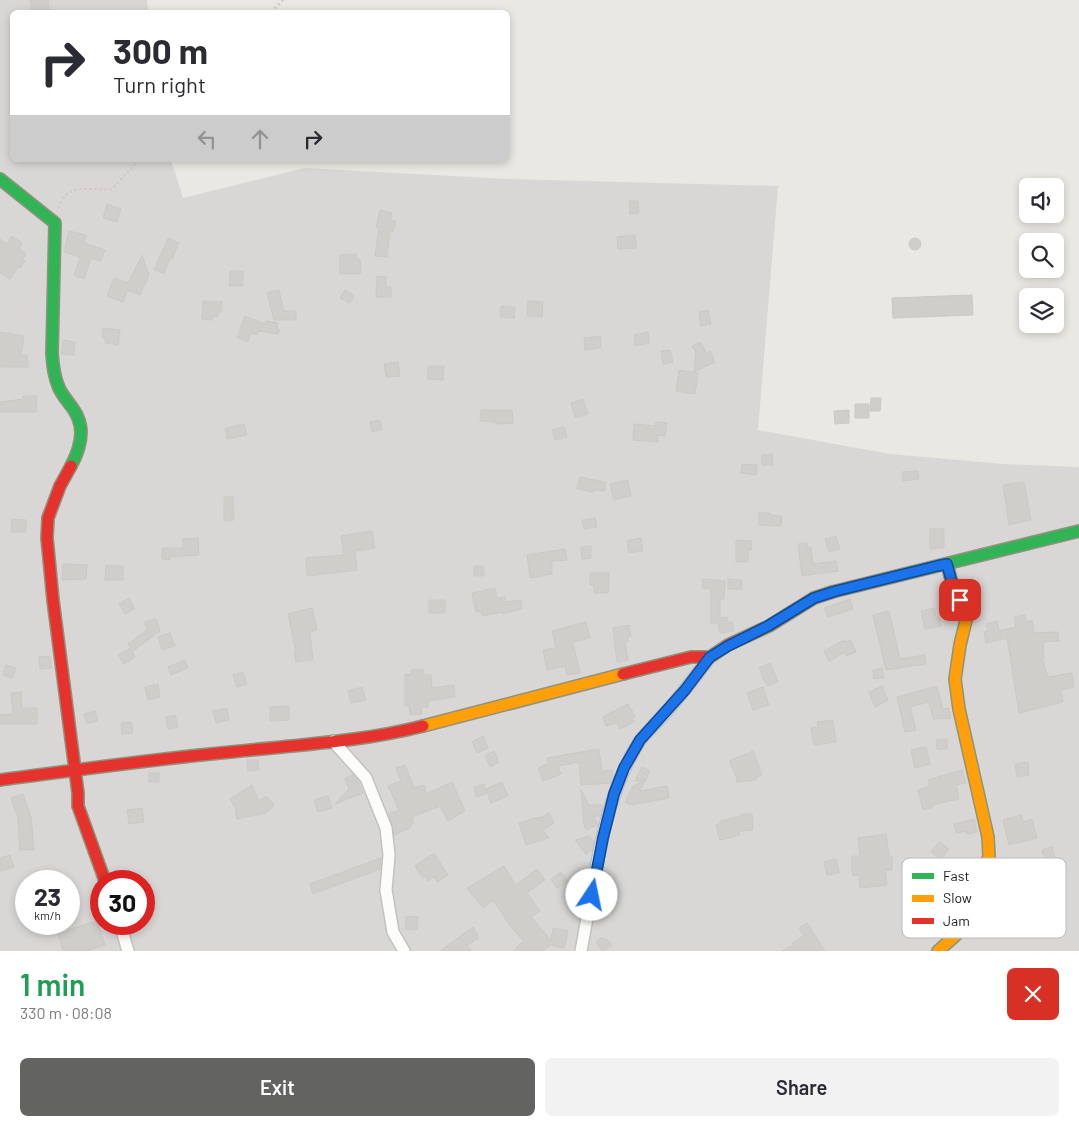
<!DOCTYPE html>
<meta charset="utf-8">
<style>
:root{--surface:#fff;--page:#f2f2f3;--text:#2b2b33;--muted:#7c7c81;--accent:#636361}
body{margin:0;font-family:Barlow,sans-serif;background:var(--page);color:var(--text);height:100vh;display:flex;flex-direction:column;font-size:19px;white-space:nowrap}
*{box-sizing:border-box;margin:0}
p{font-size:16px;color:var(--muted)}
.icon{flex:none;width:28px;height:28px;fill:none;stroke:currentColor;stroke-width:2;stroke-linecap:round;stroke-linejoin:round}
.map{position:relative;height:951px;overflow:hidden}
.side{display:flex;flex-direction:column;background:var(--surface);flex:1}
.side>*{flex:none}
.banner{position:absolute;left:10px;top:10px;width:500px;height:152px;border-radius:8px;box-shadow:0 2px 8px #0003;background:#fff;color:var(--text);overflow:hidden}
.fabs{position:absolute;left:1019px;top:178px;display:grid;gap:10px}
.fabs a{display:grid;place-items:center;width:45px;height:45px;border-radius:8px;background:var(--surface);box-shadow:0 2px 8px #0003;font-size:25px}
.speed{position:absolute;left:15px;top:870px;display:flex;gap:10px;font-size:25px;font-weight:700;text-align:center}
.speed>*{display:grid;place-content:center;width:65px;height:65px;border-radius:50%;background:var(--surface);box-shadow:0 2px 8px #0003;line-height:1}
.speed small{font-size:12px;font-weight:400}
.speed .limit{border:8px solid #d22;background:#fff;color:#111}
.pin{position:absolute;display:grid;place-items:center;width:42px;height:42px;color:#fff;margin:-21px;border-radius:10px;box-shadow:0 2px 8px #0006}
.me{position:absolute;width:55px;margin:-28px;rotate:11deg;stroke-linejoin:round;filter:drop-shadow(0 0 4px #0008)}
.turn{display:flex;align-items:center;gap:18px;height:105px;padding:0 20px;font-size:22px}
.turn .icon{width:65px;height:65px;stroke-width:2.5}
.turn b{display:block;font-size:35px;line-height:42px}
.lanes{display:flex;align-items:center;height:48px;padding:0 20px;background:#0003;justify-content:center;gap:25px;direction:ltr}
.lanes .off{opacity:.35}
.round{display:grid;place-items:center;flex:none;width:52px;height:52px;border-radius:8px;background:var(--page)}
.head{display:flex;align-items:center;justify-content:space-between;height:85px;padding:0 20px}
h1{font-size:30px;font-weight:600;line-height:38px;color:#1e9e55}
.primary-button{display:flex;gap:10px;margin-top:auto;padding:10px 20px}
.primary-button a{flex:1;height:58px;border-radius:8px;background:var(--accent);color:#fff;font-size:20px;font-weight:600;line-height:58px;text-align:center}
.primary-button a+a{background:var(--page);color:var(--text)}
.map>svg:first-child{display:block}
</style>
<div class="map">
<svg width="1079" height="951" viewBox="0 0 1079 951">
<rect width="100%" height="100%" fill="#e9e8e3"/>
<path fill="#d8d7d5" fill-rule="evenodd" d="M0,0H147L148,12H12V160H171L183,198L305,168L508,179L778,186L758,430L890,454L1004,464L1079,467V951H0ZM26,881H69V924H26ZM101,881H144V924H101Z"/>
<path fill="#d0ceca" stroke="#ccc9c4" d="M30,0H48L49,12H32Z
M629,201H638L639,213L630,214Z
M107,204L121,209L117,222L103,218Z
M380,210L392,213L390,220L396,221L393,231L390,230L387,257L375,256L379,228L376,227Z
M69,231L86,235L84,243L105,250L101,261L91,258L84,279L74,275L80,257L64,252Z
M635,235L636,248L618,249L617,237Z
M12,236L22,243L19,249L26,254L23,259L25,261L20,268L18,267L10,279L0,273V239L7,244Z
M909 244a6 6 0 1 1 12 0a6 6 0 1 1-12 0Z
M168,238L179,243L172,259L170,258L164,273L154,270Z
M356,254V259H360L361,274H340V255Z
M142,255L149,275L140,295L127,290L123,302L107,296L114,278L128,283Z
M230,271H243V286H229Z
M377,276L386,277V287H391V297H376Z
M279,290L284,311H296V320H274L267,293Z
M345,290L354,296L350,303L340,298Z
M972,295L973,315L893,318L892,298Z
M203,301L222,302L221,312H218V317L212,316V320L202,319Z
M528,301L543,302L542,317L527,316Z
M501,306L515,307L514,318L500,317Z
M708,310L711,324L701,326L699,312Z
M245,316L265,324L266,321L278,323L277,329L280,330L278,334L258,331L257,335L251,333L248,342L237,338Z
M103,328L120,330L118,345L105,343V338L102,337Z
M0,332L24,336L21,355H27L28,367H0Z
M648,332L649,343L635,346L634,335Z
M600,336L601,348L585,350L584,338Z
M63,340L75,342L74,355L61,354Z
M700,342L707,353L710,351L715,362L694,372L696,352L692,346Z
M670,350L673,362L663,364L661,351Z
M398,362L400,376L386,377L384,364Z
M428,366H444L443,380L428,379Z
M679,370L698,373L695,394L676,391Z
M23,396H37L36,412H0V402L23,399Z
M871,398H881L880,411H870Z
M583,399L588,414L575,418L571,403Z
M855,404H869V418H855Z
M481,410H512L513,423L496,424V422L480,421Z
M849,410V423L835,424L834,411Z
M380,420L382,430L372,432L370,422Z
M656,422L667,423L665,436L657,435L658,442L633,440L634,424L655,426Z
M244,424L247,435L227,439L225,428Z
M564,427L567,437L555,440L552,430Z
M772,454L773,465H762V455Z
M742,464L757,465L756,475L741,473Z
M918,471L919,479L903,481L902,472Z
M580,477L605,482V491L593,490V492L577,489Z
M628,480L631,496L614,500L610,484Z
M1024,482L1031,520L1009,525L1003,485Z
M224,497H233L234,520L224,521Z
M759,513H770V515L782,516L781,526L759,525Z
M595,518L597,527L584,529L582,520Z
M12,519L26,520V532H11Z
M930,529H944V548L930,549Z
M372,531L375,548L355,551L357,570L307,576L306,558L344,555L341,536Z
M836,536L840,549L829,552L825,539Z
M198,538L199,555L170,557V560L162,559V548H183V539Z
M641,538L643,551L629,553L627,541Z
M736,540L752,541L751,550H748V562H736Z
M807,543L808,548H811L813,564L836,561L838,571L802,576L798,544Z
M591,546V558L582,559L581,547Z
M565,549L567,560L552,561V574L530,578L527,555Z
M63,564L87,565L86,579L62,580Z
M106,565L123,566V580H105Z
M474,566H483L484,576H474Z
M590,573H609L608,593H594V585H590Z
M703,579L725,581L724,599H720V618L727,617L728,622H732L734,631L720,633L718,623H711V589L702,588Z
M728,579L742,580V589H728Z
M495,588L497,598L505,597L506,602L521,600L522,609L503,614V612L482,616L481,611L476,612L472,593Z
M129,598L135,609L125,614L119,604Z
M850,599L853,609L828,617L824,608Z
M429,600H445V613H429Z
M312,608L317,630L310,632L313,660L296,662L294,652H296L288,614Z
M934,608L936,618L939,617L941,626L925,629L921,611Z
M889,611L900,659L925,655L926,664L886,670L873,615Z
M1025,615L1026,622L1032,621L1034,633L1058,632L1059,641L1043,642L1044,659H1042L1048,677L1072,673L1074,687L1061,690L1063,702L1019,713L1007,638L986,643L984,632L988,631L986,624L997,621L999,631L1016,627L1014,617Z
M156,619L160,631L133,651L128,644L147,630L145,622Z
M586,622L590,638L573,642L580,673L567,675L565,666L547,670L543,650L556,648L552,631Z
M629,625L631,636L627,637L628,641H625L628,660L617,662L613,628Z
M170,633L175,646L162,650L158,637Z
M844,640L845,642L851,640L856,652L846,656L844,653L829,661L824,651Z
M130,648L135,657L124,664L118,655Z
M50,656L52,668L40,669L39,657Z
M185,660L188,668L171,675L168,667Z
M770,663L778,682L767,686L759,668Z
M6,665L16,668L12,678L3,675Z
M882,668L884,678L874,679L873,670Z
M423,669L424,675H431L432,688L454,685L455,697L428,701V707H421L422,714L410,715L409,706H405V675L411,674V670Z
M243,672L247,684L237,687L233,675Z
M158,684L160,697L148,700L145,687Z
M882,686L888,700L875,707L869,692Z
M937,686L943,709L949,708L951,718L933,719L929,702L910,707L916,730L905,732L897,697Z
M362,687L366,700L351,703L348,691Z
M763,687L769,705L753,710L747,693Z
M21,692L22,708H37V724H0V715L13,714L11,693Z
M628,704L635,716L632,718L634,722L620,729L617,723L606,726L603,717Z
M289,706V720L270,721V707Z
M227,708L229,720L216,723L213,711Z
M95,711L98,721L87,723L84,714Z
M175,715L178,727L168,729L166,717Z
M833,720L836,742L814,745L811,728L818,727L817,722Z
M131,722L133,733L122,734L121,723Z
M483,736L488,748L477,753L472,742Z
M947,739V749H937L936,740Z
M926,747L930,764L915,768L911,750Z
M599,749L602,771L612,770L613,778L611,783L581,785L579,762L558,766L561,774L543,781L538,768L549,763L547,758Z
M494,751L499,762L490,767L485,756Z
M753,751L762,775L756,777V780L737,782L736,776L729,761Z
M247,760H258L259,770L248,771Z
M1028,762L1029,775L1017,777L1015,764Z
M405,765L414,788L424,785L426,794L452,782L465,811L448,821L440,806L412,817L414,823L410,825L411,827L394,835L389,814L399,810L388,786L401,781L396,768Z
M642,767L650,771L640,791L667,786L669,798L631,805L625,802L633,786L645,780L635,781Z
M962,770L966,783L956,785L959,799L932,805L933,807L923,810L918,790L930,786L928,780Z
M149,773H159V782H149Z
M353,775L358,781L363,793L335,804L349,789L345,778Z
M502,782L508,796L491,803L486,789Z
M484,784L486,794L476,797L474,787Z
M252,785L259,801L266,796L273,803V807L266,813L237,819L235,810H237L230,799Z
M581,790L589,805H603L600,816H594L598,825L586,830L584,824Z
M23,794L31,817L34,850H20L18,818L11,798Z
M328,796L332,808L318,812L314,800Z
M142,808L144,822L129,824L127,810Z
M549,813L554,823L543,830L549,838L526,845L519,823L539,817L540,818Z
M741,814H752L753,830L739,831L740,835L720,840L716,825L721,823V821L741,816Z
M1021,815L1023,822L1032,819L1037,838L1009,845L1003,820Z
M974,819L977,832L967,834V831L956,833L954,824Z
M886,834L889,856H892V870H885L887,885L860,888L859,875L853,876L852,870V856H860L858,838Z
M589,836L594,842L592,850L586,854L575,840Z
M939,842L949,849L941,859L931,852Z
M1052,847L1055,858L1046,861L1042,850Z
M434,853L448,875L437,882L434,877L428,881L425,876L423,878L415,866Z
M10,855L14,867L0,871V858Z
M381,858L380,869L313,894L310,884Z
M836,859L839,873L827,875L824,862Z
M504,866L516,885L537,869L545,880L527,893L540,911L531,917L551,940L553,928L568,931L564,948L550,945L543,951H513L523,941L512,928L493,900L483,908L467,888Z
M561,872L568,881L557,888L551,879Z
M406,916L418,917L417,930L405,929Z
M97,921L105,945L87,951H63L58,933Z
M807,923L825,951H782L793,945L792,943L804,936L799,928Z
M473,927L479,938L467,945L471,951H440Z
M601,938L608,940L612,946L602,951L596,942Z"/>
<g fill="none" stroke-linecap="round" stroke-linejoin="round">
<g stroke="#c2c2bf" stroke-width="14">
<path id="street" d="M333,741L366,778L386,828L389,855L386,890L393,932L404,951
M120,924L128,951
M581,951C594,885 602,799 639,742C647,731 658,722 667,711C682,694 696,676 710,657"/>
</g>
<g stroke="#90927c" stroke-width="14">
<path id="fast" d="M0,179L55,223L52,354C53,366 54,377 59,388C64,399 74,407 78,418C85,434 79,451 71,466
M832,592L1079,531"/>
</g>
<g stroke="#90927c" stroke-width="14">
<path id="slow" d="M423,726L623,674
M938,951L956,935L970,910L989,856L988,837L959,709L955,679L960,645L968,612L953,587L947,564"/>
</g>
<g stroke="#90927c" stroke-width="14">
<path id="jam" d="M71,466L60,486L48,518L47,538L53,600L78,793V806L105,881
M623,674L691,657H710L728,645L769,626L814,598L832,592
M0,780C77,770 154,759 231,752C295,745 361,742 423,726"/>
</g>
<path stroke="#d4c7c4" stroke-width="2" stroke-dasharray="2.5 2.5" stroke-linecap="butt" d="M271,12L283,0
M58,208C69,180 88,192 112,189L139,160"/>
<use href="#street" stroke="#fcfcfb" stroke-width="11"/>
<use href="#fast" stroke="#30b455" stroke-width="11"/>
<use href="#slow" stroke="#ff9f0a" stroke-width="11"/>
<use href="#jam" stroke="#e5322d" stroke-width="11"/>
</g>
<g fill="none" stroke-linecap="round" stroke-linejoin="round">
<g stroke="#114b97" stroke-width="12">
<path id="route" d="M592,895L603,838L614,794L624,768L640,740L685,690L710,657L728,646L768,626L814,598L836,591L937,566L947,564L953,587L960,600"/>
</g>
<use href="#route" stroke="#1a73e8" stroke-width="9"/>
</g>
<rect x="902" y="858" width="164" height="80" rx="8" fill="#fff" stroke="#bbb" stroke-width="1"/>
<rect x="912" y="873" width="22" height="6" fill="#30b455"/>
<rect x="912" y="895" width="22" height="7" fill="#ff9f0a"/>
<rect x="912" y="918" width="22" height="6" fill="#e5322d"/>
<g font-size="14" fill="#1b1b1b">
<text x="943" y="881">Fast</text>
<text x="943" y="903">Slow</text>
<text x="943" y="926">Jam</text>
</g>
</svg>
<div class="fabs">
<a><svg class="icon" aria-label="sound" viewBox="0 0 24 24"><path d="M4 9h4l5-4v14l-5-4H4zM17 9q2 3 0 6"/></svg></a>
<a><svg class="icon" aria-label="search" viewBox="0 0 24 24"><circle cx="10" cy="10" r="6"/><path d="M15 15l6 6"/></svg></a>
<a><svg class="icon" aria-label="layers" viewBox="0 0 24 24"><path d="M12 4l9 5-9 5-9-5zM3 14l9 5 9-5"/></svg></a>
</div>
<div class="speed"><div>23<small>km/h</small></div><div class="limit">30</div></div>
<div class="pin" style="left:960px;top:600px;background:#d93025"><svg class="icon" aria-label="arrive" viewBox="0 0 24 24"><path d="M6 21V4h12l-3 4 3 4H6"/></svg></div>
<svg class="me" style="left:592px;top:895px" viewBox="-20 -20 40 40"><circle r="19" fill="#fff"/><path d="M0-13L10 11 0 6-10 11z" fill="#1a73e8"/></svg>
<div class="banner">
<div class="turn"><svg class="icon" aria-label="right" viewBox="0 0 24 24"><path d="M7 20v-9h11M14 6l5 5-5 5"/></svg><div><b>300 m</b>Turn right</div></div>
<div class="lanes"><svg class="icon off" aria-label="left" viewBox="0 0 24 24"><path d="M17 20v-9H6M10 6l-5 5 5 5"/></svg><svg class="icon off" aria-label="ahead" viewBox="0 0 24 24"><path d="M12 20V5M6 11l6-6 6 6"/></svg><svg class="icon" aria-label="right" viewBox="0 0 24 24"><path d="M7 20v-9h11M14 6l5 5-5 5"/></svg></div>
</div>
</div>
<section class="side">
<div class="head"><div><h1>1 min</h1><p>330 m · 08:08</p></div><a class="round" style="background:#d93025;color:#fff"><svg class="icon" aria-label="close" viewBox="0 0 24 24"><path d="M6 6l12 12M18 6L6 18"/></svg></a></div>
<div class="primary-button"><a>Exit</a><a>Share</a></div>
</section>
